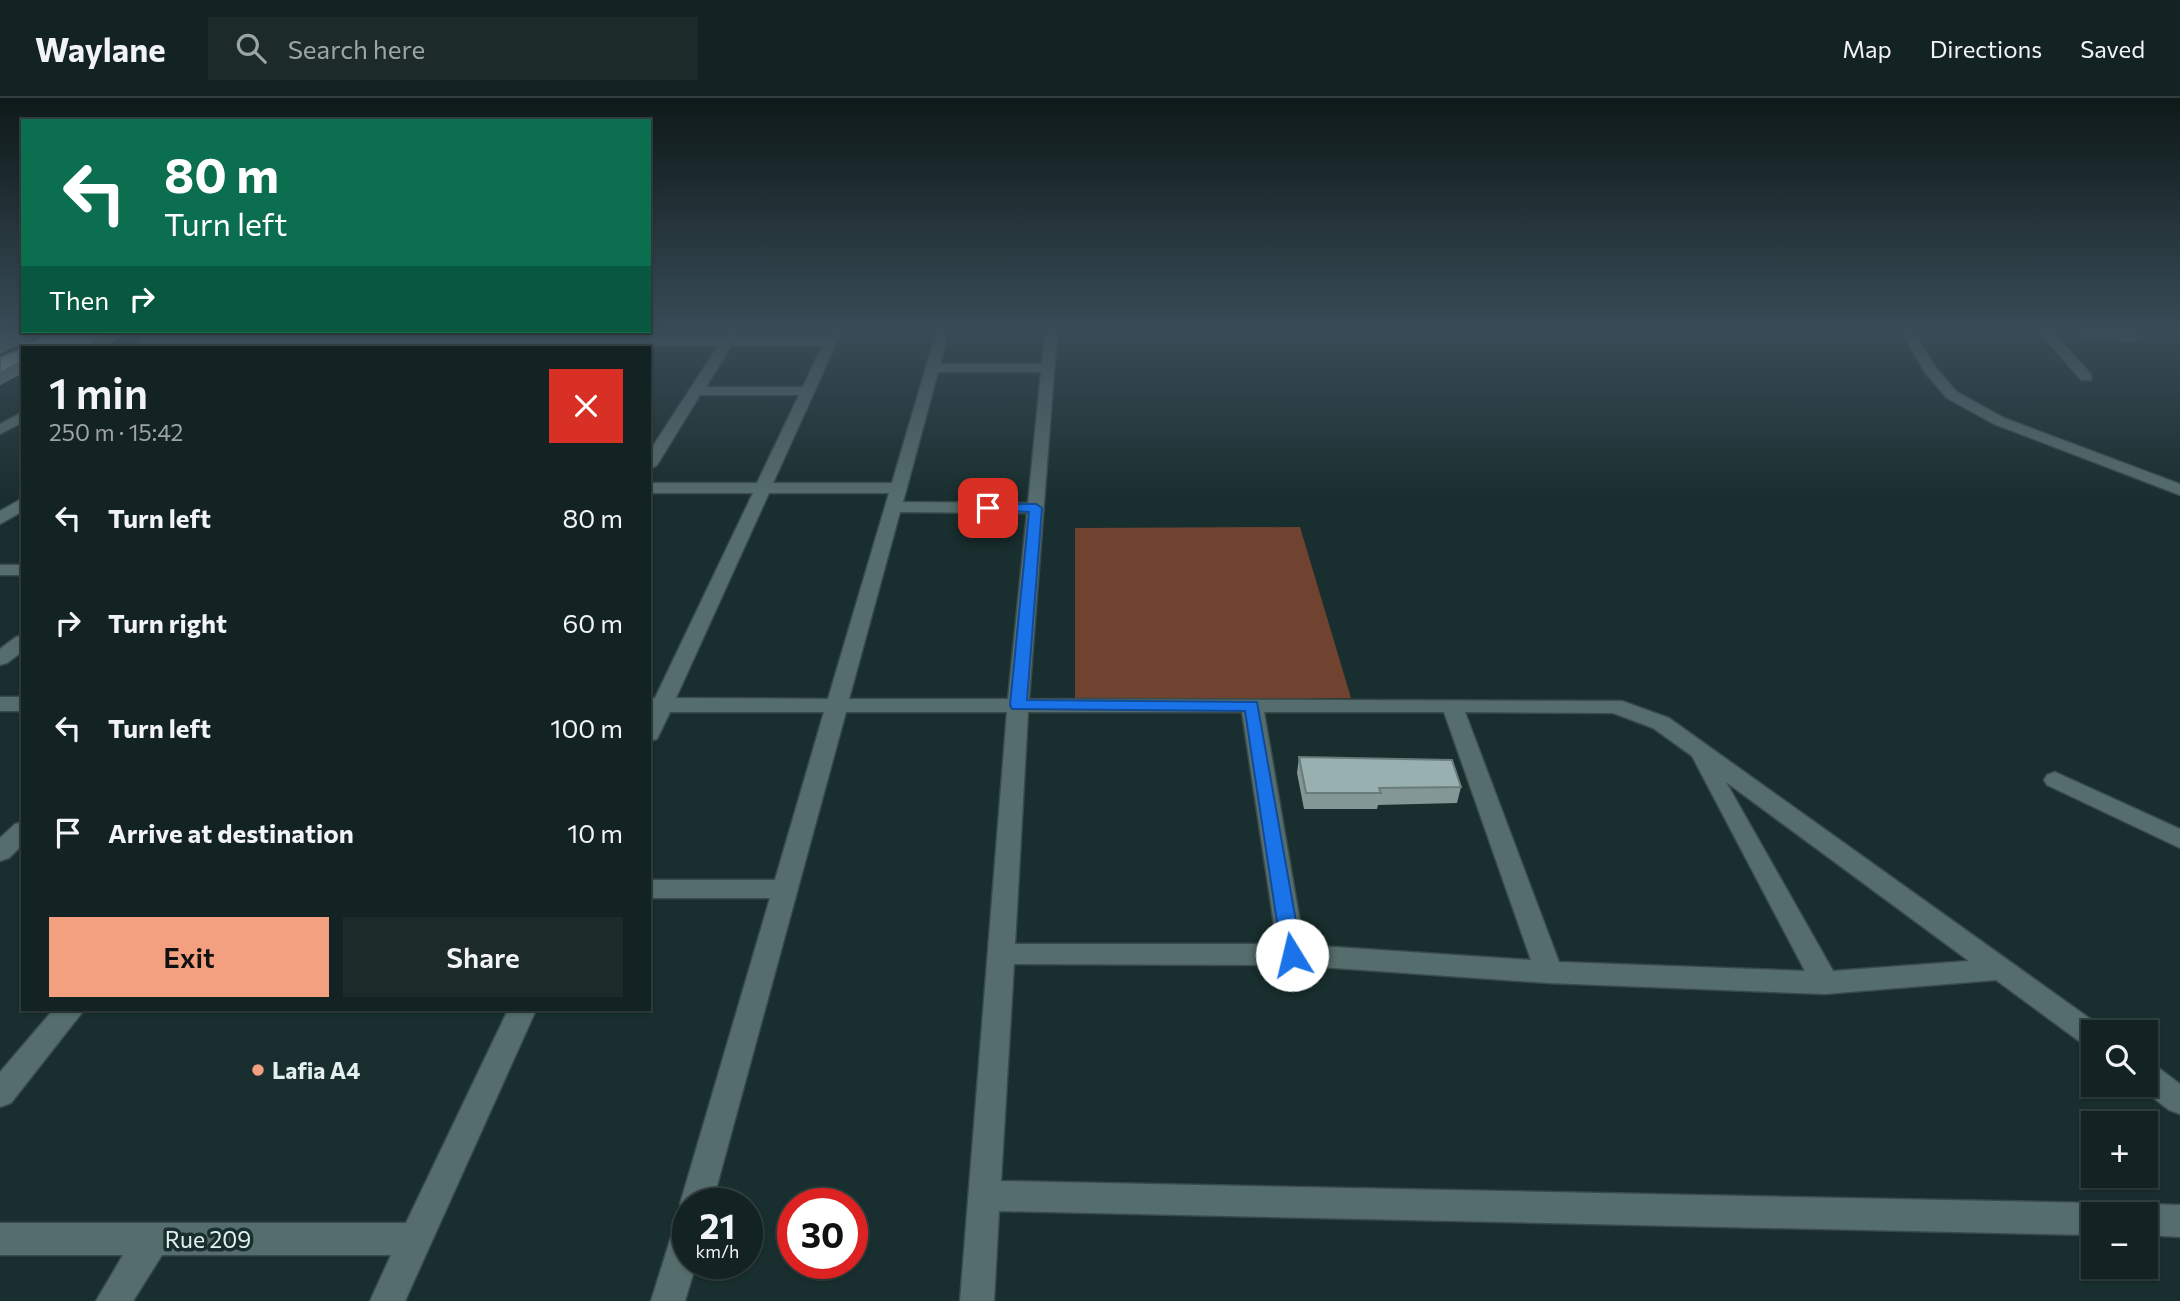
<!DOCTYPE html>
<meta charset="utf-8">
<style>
:root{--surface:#132222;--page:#1c2a2a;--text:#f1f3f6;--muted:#9da4a5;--line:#323f40;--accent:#f2a07f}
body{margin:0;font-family:Commissioner,sans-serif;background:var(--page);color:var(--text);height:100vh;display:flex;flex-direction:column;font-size:26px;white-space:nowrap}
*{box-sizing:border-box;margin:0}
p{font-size:23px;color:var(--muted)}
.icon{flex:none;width:38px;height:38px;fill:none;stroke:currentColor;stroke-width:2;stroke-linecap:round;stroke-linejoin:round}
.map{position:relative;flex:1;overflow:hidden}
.drawer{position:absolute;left:21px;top:248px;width:630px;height:665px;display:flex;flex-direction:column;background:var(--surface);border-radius:0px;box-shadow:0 2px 5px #0004,0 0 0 2px var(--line)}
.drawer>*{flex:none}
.top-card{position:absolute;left:21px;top:21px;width:630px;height:214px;border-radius:0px;box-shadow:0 2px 5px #0004,0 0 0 2px var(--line);background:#0b6e4f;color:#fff;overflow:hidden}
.buttons{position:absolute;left:2081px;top:922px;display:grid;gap:14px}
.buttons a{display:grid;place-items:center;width:77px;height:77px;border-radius:0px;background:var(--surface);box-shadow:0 2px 5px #0004,0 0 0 2px var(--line);font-size:35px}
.speed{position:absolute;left:672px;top:1090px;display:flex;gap:14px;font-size:35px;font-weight:700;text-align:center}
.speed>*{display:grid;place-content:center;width:91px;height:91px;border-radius:50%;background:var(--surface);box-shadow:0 2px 5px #0004,0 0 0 2px var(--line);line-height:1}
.speed small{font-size:18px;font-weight:400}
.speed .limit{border:10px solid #d22;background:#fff;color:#111}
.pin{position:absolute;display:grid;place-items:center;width:60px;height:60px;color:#fff;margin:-30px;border-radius:14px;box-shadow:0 4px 10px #0006}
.me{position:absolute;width:77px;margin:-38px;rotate:351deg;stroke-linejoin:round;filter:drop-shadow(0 0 5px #0008)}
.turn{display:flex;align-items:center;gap:24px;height:147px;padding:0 28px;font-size:32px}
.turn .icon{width:91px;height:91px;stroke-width:2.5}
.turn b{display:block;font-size:49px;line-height:60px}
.then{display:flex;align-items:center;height:66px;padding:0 28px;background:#0003;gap:14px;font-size:26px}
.round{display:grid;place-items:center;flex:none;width:74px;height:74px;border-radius:0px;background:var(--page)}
.head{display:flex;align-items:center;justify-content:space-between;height:119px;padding:0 28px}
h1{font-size:42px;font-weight:600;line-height:52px}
.cta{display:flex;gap:14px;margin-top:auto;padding:14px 28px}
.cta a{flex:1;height:80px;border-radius:0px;background:var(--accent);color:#111;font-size:28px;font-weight:600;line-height:80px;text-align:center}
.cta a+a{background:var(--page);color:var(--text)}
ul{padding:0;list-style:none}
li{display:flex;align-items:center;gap:21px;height:105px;padding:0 28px}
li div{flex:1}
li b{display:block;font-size:26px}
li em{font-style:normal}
header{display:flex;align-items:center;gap:42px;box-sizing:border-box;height:98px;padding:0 35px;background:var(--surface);border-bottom:2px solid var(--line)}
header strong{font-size:33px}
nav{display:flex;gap:38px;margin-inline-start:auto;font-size:24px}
.search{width:490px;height:63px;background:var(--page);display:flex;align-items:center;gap:18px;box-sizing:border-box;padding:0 24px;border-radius:0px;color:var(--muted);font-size:26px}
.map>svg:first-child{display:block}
</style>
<header>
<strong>Waylane</strong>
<div class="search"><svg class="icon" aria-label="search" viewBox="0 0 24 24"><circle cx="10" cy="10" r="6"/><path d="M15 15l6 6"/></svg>Search here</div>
<nav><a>Map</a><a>Directions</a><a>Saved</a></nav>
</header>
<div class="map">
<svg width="2180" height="1203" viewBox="0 0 2180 1203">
<rect width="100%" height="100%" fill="#192e2e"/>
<path fill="#704330" d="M1300,429L1351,600L1075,603V430Z"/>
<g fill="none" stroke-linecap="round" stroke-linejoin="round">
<g stroke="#394a4b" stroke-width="3">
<path id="minor" d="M727,235H737L736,240H826L829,235H841L773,385H892L936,235H948L940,266H1042L1045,235H1057L1029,601L1622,603L1669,620L2103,930L2106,934H2093V950L2083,946L1996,882L1825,896L1549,885L1292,867L1014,866L1001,1083L2093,1105L2105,1110L2107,1116H2093V1137L999,1113L994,1203H960L1007,614H846L712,1106H688V1118L685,1117L680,1106L770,800H649V782H775L824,614H670L657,641L649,643V600H655L753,395H649V385H757L799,297H700L657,367L649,372V354L718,248L146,247L140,243L146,239L723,240ZM731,248H822L803,289H706ZM938,274H1041L1028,405L903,404ZM769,395H889L828,601L676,600ZM900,414L1027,415L1008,601H849ZM1028,614H1242L1277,846H1015ZM1264,614H1444L1531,862L1304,847ZM1465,614L1613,615L1653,630L1692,658L1805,873L1559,864ZM1726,684L1969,863L1833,873Z
M1902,235H1914L1937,271L1957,294L2004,320L2180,386V397L1994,326L1947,300L1926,276Z
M2040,235H2053L2091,276V282H2081Z
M2079,235H2126L2138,239L2132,243L2085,239Z
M23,314V324L0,336V326Z
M23,400V413L0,426V413Z
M0,467H23V477H0Z
M23,537V553L7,565L0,567V551L16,539Z
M0,599H23V613H0Z
M2055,674L2180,731V750L2047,687L2044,682L2047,677Z
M23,724V746L9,760L0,763V740L15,726Z
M53,912H84L11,1005L0,1009V974Z
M508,912H536L405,1203H370L391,1157H162L133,1203H96L123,1157H0V1125H406Z
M2146,964L2156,968L2180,986V1016L2169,1012L2137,987H2146Z
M2146,1106L2180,1107V1139L2146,1137V1116H2132L2134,1111Z
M688,1118V1166H696L685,1203H651L676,1123Z"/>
</g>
<use href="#minor" fill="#566d6d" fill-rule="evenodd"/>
</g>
<path fill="#839797" d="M0,235H42L23,244H33L47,235H126L102,250H23V275L0,287V259L19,252L21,245L0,256Z
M1299,659L1461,689L1457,705L1378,707L1377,711H1304L1297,675Z"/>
<path fill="#6a7b7b" d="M21,235H42L0,256V245Z
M109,235H126L102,250H91L89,247Z
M23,263V275L0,287V275Z"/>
<path fill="#98b0b0" stroke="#6a7b7b" stroke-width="2" d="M0,235H21L0,245Z
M47,235H109L89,247L53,248L48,250H23V263L0,275V259L19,252L21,244H33Z
M1299,659L1452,662L1461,689L1379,690L1381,695H1306Z"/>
<linearGradient id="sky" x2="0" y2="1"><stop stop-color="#0e1919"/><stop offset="0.58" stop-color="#384c57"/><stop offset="1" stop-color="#384c57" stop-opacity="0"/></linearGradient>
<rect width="2180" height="403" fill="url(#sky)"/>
<path fill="#1a73e8" stroke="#114b97" stroke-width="2" d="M988,406H1036L1042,410L1027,602L1257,604L1302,857L1299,863L1292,865L1285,863L1282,857L1245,613L1012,611L1010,607L1029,414L984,412L982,410Z"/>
<circle fill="#f2a07f" stroke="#192e2e" stroke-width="2.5" cx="258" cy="972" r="7"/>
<g text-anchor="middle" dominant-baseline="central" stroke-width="7" stroke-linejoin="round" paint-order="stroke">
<g font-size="23" font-weight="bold" fill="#e3f0ef" stroke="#192e2e" text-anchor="start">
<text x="272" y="972">Lafia A4</text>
</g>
<g font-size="23" fill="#e3f0ef" stroke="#192e2e">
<text x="208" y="1141">Rue 209</text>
</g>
</g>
</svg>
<div class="buttons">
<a><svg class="icon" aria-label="search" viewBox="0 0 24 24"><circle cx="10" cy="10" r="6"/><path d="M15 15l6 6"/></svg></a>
<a>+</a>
<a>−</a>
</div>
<div class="speed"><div>21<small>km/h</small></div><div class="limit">30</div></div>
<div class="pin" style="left:988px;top:410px;background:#d93025"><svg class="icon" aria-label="arrive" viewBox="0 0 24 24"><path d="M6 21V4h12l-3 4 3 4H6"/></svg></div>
<svg class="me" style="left:1292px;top:857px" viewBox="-20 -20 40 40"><circle r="19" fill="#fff"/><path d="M0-13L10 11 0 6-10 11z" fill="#1a73e8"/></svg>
<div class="top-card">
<div class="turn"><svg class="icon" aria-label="left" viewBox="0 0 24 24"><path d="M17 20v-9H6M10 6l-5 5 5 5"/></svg><div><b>80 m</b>Turn left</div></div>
<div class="then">Then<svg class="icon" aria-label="right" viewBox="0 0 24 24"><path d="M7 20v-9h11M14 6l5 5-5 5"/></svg></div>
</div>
<section class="drawer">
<div class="head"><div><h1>1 min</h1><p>250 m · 15:42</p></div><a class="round" style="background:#d93025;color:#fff"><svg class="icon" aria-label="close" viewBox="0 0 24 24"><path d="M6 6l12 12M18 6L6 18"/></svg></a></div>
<ul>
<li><svg class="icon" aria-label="left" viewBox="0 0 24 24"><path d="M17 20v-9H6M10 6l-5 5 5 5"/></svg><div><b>Turn left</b></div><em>80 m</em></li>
<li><svg class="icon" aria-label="right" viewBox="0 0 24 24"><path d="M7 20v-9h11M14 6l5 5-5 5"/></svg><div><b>Turn right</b></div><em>60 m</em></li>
<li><svg class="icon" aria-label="left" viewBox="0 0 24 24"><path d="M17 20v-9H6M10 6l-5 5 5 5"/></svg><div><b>Turn left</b></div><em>100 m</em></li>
<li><svg class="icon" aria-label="arrive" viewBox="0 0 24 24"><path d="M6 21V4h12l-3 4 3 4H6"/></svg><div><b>Arrive at destination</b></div><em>10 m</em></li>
</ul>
<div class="cta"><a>Exit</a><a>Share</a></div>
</section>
</div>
